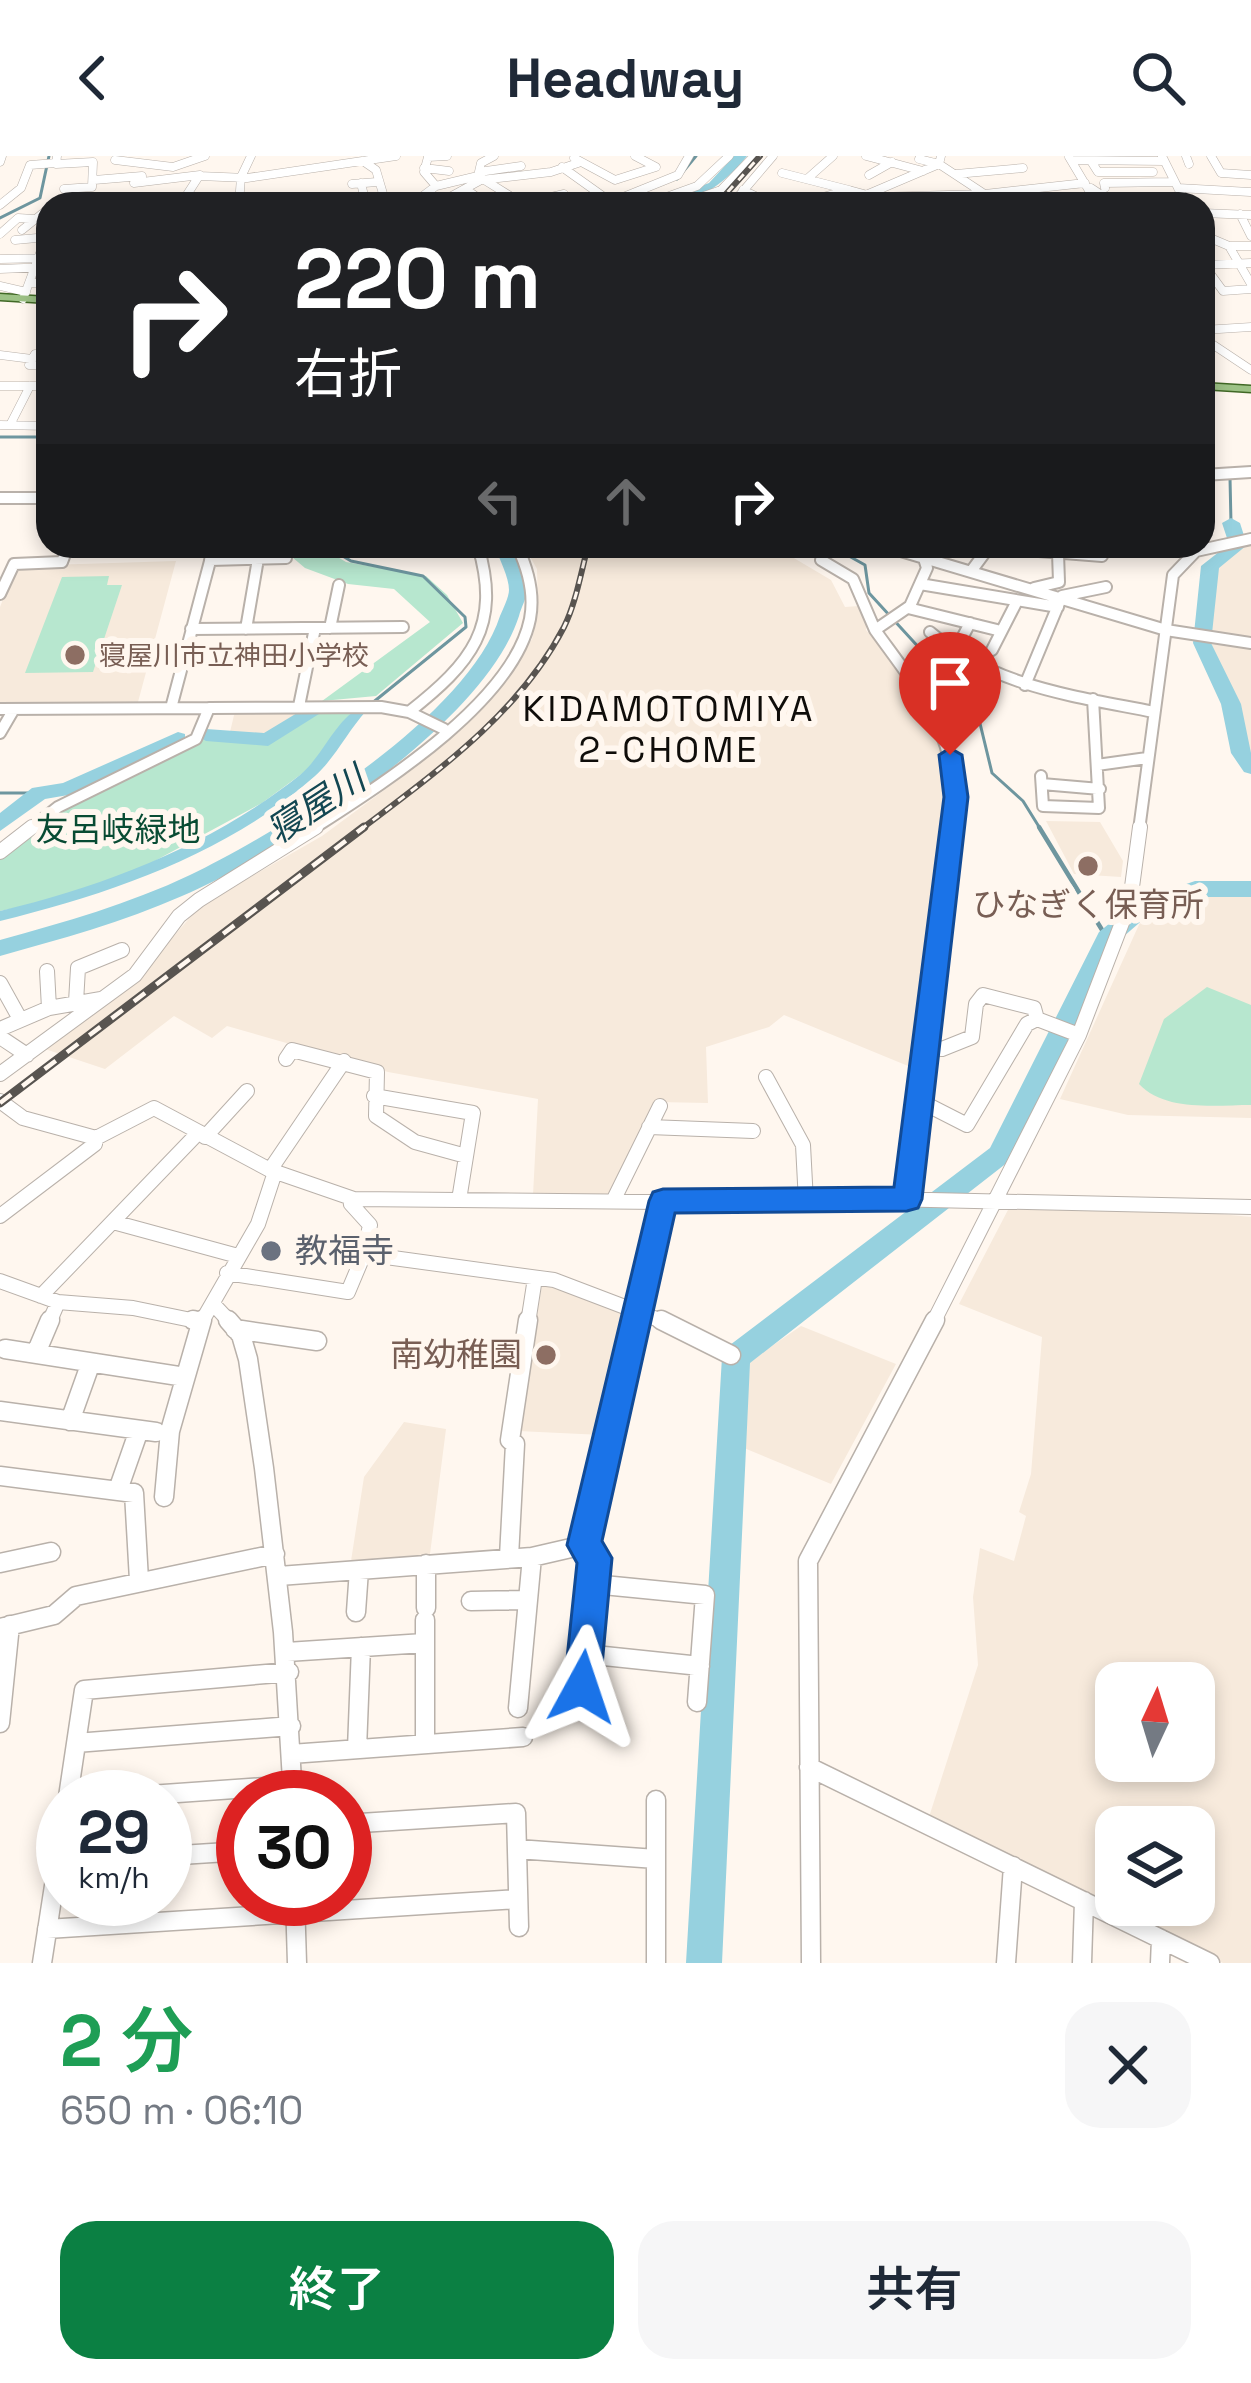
<!DOCTYPE html>
<html lang="ja">
<meta charset="utf-8">
<style>
:root{--surface:#fff;--page:#f6f6f7;--text:#1f2937;--muted:#747a83;--accent:#0b8043}
body{margin:0;font-family:"Space Grotesk","Noto Sans JP",sans-serif;background:var(--page);color:var(--text);height:100vh;display:flex;flex-direction:column;font-size:45px;white-space:nowrap}
*{box-sizing:border-box;margin:0}
p{font-size:39px;color:var(--muted)}
.icon{flex:none;width:66px;height:66px;fill:none;stroke:currentColor;stroke-width:2;stroke-linecap:round;stroke-linejoin:round}
.map{position:relative;height:1807px;overflow:hidden}
.sheet{display:flex;flex-direction:column;background:var(--surface);flex:1}
.sheet>*{flex:none}
.hud{position:absolute;left:36px;top:36px;width:1179px;height:366px;border-radius:36px;box-shadow:0 6px 18px #0003;background:#202124;color:#fff;overflow:hidden}
.needle{width:78px;rotate:4deg}
.controls{position:absolute;left:1095px;top:1506px;display:grid;gap:24px}
.controls a{display:grid;place-items:center;width:120px;height:120px;border-radius:24px;background:var(--surface);box-shadow:0 6px 18px #0003;font-size:60px}
.speed{position:absolute;left:36px;top:1614px;display:flex;gap:24px;font-size:60px;font-weight:700;text-align:center}
.speed>*{display:grid;place-content:center;width:156px;height:156px;border-radius:50%;background:var(--surface);box-shadow:0 6px 18px #0003;line-height:1}
.speed small{font-size:30px;font-weight:400}
.speed .limit{border:18px solid #d22;background:#fff;color:#111}
.pin{position:absolute;display:grid;place-items:center;width:102px;height:102px;color:#fff;margin:-123px -51px;border-radius:50% 50% 50% 0;rotate:-45deg;box-shadow:0 0 12px #0007}
.pin .icon{rotate:45deg}
.me{position:absolute;width:132px;margin:-66px;rotate:5deg;stroke-linejoin:round;filter:drop-shadow(0 0 9px #0008)}
.turn{display:flex;align-items:center;gap:42px;height:252px;padding:0 60px;font-size:54px}
.turn .icon{width:156px;height:156px;stroke-width:2.5}
.turn b{display:block;font-size:84px;line-height:102px}
.lanes{display:flex;align-items:center;height:114px;padding:0 60px;background:#0003;justify-content:center;gap:60px;direction:ltr}
.lanes .off{opacity:.35}
.round{display:grid;place-items:center;flex:none;width:126px;height:126px;border-radius:36px;background:var(--page)}
.headline{display:flex;align-items:center;justify-content:space-between;height:204px;padding:0 60px}
h1{font-size:72px;font-weight:600;line-height:90px;color:#1e9e55}
.action{display:flex;gap:24px;margin-top:auto;padding:24px 60px}
.action a{flex:1;height:138px;border-radius:36px;background:var(--accent);color:#fff;font-size:48px;font-weight:600;line-height:138px;text-align:center}
.action a+a{background:var(--page);color:var(--text)}
header{display:flex;justify-content:space-between;align-items:center;height:156px;padding:0 60px;background:var(--surface);font-size:54px;font-weight:600}
.map>svg:first-child{display:block}
</style>
<header><svg class="icon" aria-label="back" viewBox="0 0 24 24"><path d="M15 5l-7 7 7 7"/></svg>Headway<svg class="icon" aria-label="search" viewBox="0 0 24 24"><circle cx="10" cy="10" r="6"/><path d="M15 15l6 6"/></svg></header>
<div class="map">
<svg width="1251" height="1807" viewBox="0 0 1251 1807">
<rect width="100%" height="100%" fill="#fff7ef"/>
<path fill="#f7eadc" fill-rule="evenodd" d="M1246,388H1251V483L1207,478L1218,411Z
M524,390H759L767,399L782,395L831,424L845,451L859,450L867,462L866,474L909,524L939,578L947,612L949,640L913,912L784,859L769,871L706,891L708,947L657,946L607,1040L533,1039L538,943L388,916L227,870L212,882L174,860L105,913L45,893L139,820L200,750L322,680L406,618L507,525L532,483L538,457L537,413Z
M176,405L138,546L0,548V451L16,410Z
M1210,488L1251,491V608L1244,599L1236,556Z
M301,553L274,581L230,576L235,555Z
M1046,665L1100,666L1123,705L1121,721L1074,718Z
M1196,735H1251V962L1128,959L1060,943L1147,751Z
M1009,1052L1178,1054L1251,1061V1807H1223L928,1664L978,1509L973,1441L980,1392L1014,1405L1026,1360L1019,1356L1031,1318L1042,1181L959,1148ZM1116,1527H1194V1605H1116ZM1116,1671H1194V1749H1116Z
M542,1129L627,1153L602,1279L518,1275Z
M801,1170L896,1208L831,1328L744,1292L750,1205Z
M404,1266L446,1273L430,1398L351,1405L364,1321Z"/>
<path fill="#b7e7cf" d="M279,390H319L346,406L426,420L447,439L463,467L376,540L322,545L430,466L394,433L348,428L305,412Z
M109,420L107,429H122L93,516L25,517L62,421Z
M312,555L352,556L311,611L262,647L138,714L49,745L0,755V701L42,665L205,580L268,584L281,580L304,557Z
M1207,831L1251,849V949C1216,949 1165,956 1139,928L1164,863Z"/>
<g fill="none" stroke-linecap="round" stroke-linejoin="round">
<path stroke="#6e969f" stroke-width="3" d="M677,23L696,0
M0,62L40,42L49,0
M0,281H48
M1230,322L1231,367
M326,390L351,405L423,420L465,461L466,471L371,548
M831,390L865,409L869,437L977,555L992,617L1023,645L1041,674
M0,637H39"/>
<path stroke="#6e969f" stroke-width="4.5" d="M1039,671L1107,782"/>
<path fill="#96d1df" fill-rule="evenodd" d="M360,551L366,555C348,575 335,602 315,620C229,697 110,738 0,765V755C107,729 212,689 300,619C323,600 334,566 360,551Z"/>
<path fill="#96d1df" fill-rule="evenodd" d="M734,0H747C722,31 696,48 655,48L709,27Z
M1231,362L1240,367L1247,389L1219,412L1211,487L1241,548L1251,597V618L1244,616L1231,597L1221,548L1193,487L1201,410L1229,388L1222,367Z
M495,390H513C517,403 526,420 527,434C527,441 521,452 519,460C484,569 284,696 182,740C123,766 61,783 0,800V784C65,766 129,748 190,719C283,674 468,560 500,460C503,453 509,441 509,434C509,421 499,403 495,390Z
M312,548L319,550V558L268,590L206,585L196,579L206,573L264,577Z
M178,576L185,578V586L74,638L45,643L0,675V657L32,632L63,627Z
M1195,725H1251V741H1196L1173,748L1153,755L1116,787L1008,1006L750,1207L722,1807H686L722,1201L726,1192L990,992L1099,776L1137,745Z"/>
<g stroke="#b9b1aa" stroke-width="9">
<path id="minor-far3" d="M57,0L56,8L93,6L92,31L64,33
M494,0L481,7L478,20L523,48
M866,0L923,15
M1162,0L1186,48
M1186,0L1189,8
M1211,0L1221,17L1251,19
M1069,1L1097,48
M574,2L615,24L656,11L635,0
M919,3L939,8L983,37
M115,4L173,11L205,0
M1072,4L1164,5
M363,5L376,14L384,41L418,43
M1091,5L1098,16H1153
M0,6L2,0
M562,11L611,46
M424,12L449,15
M479,16L521,10
M782,17L849,34
M956,18L1023,12
M869,19L892,6
M136,21L134,27L200,19
M807,23L833,0
M94,24L142,20
M361,27L366,48
M352,28L377,26
M436,30L424,16L428,1L447,0
M1091,32L1115,48
M1105,32L1104,27L1174,26
M1178,32L1250,36
M467,34L487,48
M743,34L772,48
M181,48L199,20L247,22L396,0
M239,48L241,21L251,0
M412,48L436,30L478,20
M437,48L481,24L551,16L581,6
M521,48L564,38
M606,48L678,19L689,0
M647,48L697,30L729,0
M681,48L721,34L754,0
M732,48L773,0
M796,48L849,34L875,41L985,38L1085,27
M858,48L866,39L939,8L941,0
M0,49L21,32L30,9L56,7
M1203,57L1251,59
M1240,58L1251,80
M22,74L48,53
M0,78L18,62L34,63
M1203,79L1229,90L1251,128
M15,84L48,81
M1229,90H1251
M0,103L48,102
M1203,109L1251,107
M1204,109L1223,135L1251,133
M0,113L48,111
M29,127H48
M0,130L26,136
M23,143L46,81
M1203,174L1251,171
M1203,182L1251,214
M48,198H35L29,209L48,210
M0,199L32,203
M0,230H48
M0,269L48,270
M10,269L30,230"/>
</g>
<g stroke="#b9b1aa" stroke-width="14">
<path id="minor-far2" d="M1203,319L1251,316
M0,342H48
M884,390L1166,474L1251,487
M920,390L927,412L910,450L875,474C924,542 963,584 952,674
M210,404L286,402
M821,404L853,423L875,474
M972,414L989,391L1102,400
M920,428L1058,451
M1034,432L1059,426L1058,397
M0,438L14,408L62,406L68,390
M908,452L1001,475
M330,472L339,429
M191,473L403,471
M246,473L258,403
M930,476C994,531 1074,540 1154,556
M946,491L961,484L970,467
M992,494L1016,447
M1025,529L1062,440L1106,431
M299,550L315,472
M171,552L214,390
M0,553L209,552
M409,556C471,507 502,471 478,390
M0,577L14,553
M1097,609L1147,602
M1041,620L1043,650L1099,652L1093,543
M1042,628L1100,633
M29,674L58,651L196,583L209,552L381,551L409,556L444,573
M311,674C379,630 513,547 530,463C535,437 528,413 517,390
M1139,674L1173,419L1196,395L1251,383"/>
</g>
<g stroke="#b9b1aa" stroke-width="16">
<path id="minor-far1" d="M0,696L32,671
M47,815L49,852
M0,827L20,863
M76,846L78,812L122,794
M0,873L49,852L101,843
M0,881L27,899
M923,891L942,893L972,881L976,848L983,839L1034,852L1037,863
M286,903L292,894L377,916L376,960L415,986L466,1000
M0,918L135,819L179,760L199,744L316,671
M766,921L803,989L806,1046
M374,940L473,957L459,1044
M916,943L967,969L1027,868L1037,863L1079,879
M0,945L23,962L96,982L154,952L270,1014L354,1043L766,1047L887,1043L1251,1051
M649,971L753,975
M205,981L247,935
M270,1014L344,905
M354,1043L351,1048L370,1069L364,1098
M614,1043L660,950
M907,1043L952,671
M0,1060L95,988L96,982
M113,1066L238,1100
M227,1117L348,1136L364,1098L554,1124L667,1167
M0,1125L58,1146L133,1152L201,1166
M41,1140L199,976
M215,1150L231,1167
M49,1167L58,1146
M201,1167L258,1068L275,1016
M528,1167L535,1122
M635,1167L663,1045
M933,1167L1079,879L1130,746L1140,671"/>
</g>
<g stroke="#b9b1aa" stroke-width="21">
<path id="minor" d="M193,1164L201,1166
M228,1164L241,1179L248,1203L264,1312L283,1476L293,1641
M661,1164L731,1199
M235,1173L317,1185
M5,1193L185,1221
M36,1197L50,1164
M0,1255L156,1276
M70,1265L90,1209
M0,1320L134,1337L139,1424
M118,1334L139,1274
M164,1341L170,1275L202,1164
M509,1401L515,1288L510,1284L528,1164
M0,1407L51,1396
M426,1408V1452
M279,1420L532,1401L584,1389L636,1164
M593,1428L705,1439L697,1546
M471,1445L528,1444
M356,1456L359,1414
M425,1464V1588
M0,1472L54,1459L76,1440L275,1398
M287,1496L424,1487
M585,1498L700,1510
M582,1531L595,1402L584,1389
M518,1552L532,1401
M0,1567L10,1469
M76,1587L291,1570
M357,1593L361,1491
M291,1598L523,1581
M809,1611L1210,1807
M68,1641L84,1534L289,1516
M121,1641L292,1629
M656,1644V1807
M345,1668L516,1657L519,1771
M517,1693L656,1703
M165,1700L243,1695
M295,1743L297,1807
M47,1773L517,1743
M42,1807L63,1672
M811,1807L808,1405L935,1164
M1006,1807L1013,1710
M1082,1807L1084,1745
M1160,1807L1161,1783"/>
</g>
<g stroke="#416926" stroke-width="3">
<path id="major" d="M0,138L48,141V147L0,144Z
M1203,227L1251,230V236L1203,233Z"/>
</g>
<use href="#minor-far3" stroke="#fff" stroke-width="8"/>
<use href="#minor-far2" stroke="#fff" stroke-width="10"/>
<use href="#minor-far1" stroke="#fff" stroke-width="14"/>
<use href="#minor" stroke="#fff" stroke-width="18"/>
<use href="#major" fill="#9dc286" fill-rule="evenodd"/>
<g stroke="#585450" stroke-width="6">
<path id="rail-far1" d="M717,48L760,0
M360,674C436,616 519,558 564,471C576,447 581,416 588,390"/>
</g>
<g stroke="#585450" stroke-width="9">
<path id="rail" d="M0,947L364,671"/>
</g>
<use href="#rail-far1" stroke="#fff7ef" stroke-width="3" stroke-dasharray="8" stroke-linecap="butt"/>
<use href="#rail" stroke="#fff7ef" stroke-width="4.5" stroke-dasharray="14" stroke-linecap="butt"/>
</g>
<path fill="#1a73e8" stroke="#114b97" stroke-width="3" d="M950,592L962,599L968,641L922,1043L918,1052L907,1055L675,1057L602,1385L612,1402L600,1531L595,1544L582,1549L569,1544L564,1531L577,1407L567,1389L649,1045L653,1036L663,1033L894,1031L944,641L939,599Z"/>
<g fill="#8d6e63" stroke="#fff7ef" stroke-width="4.5">
<circle cx="75" cy="499" r="12"/>
<circle cx="1088" cy="710" r="12"/>
<circle cx="546" cy="1199" r="12"/>
</g>
<circle fill="#6b7280" stroke="#fff7ef" stroke-width="4.5" cx="271" cy="1095" r="12"/>
<g text-anchor="middle" dominant-baseline="central" stroke-width="12" stroke-linejoin="round" paint-order="stroke">
<g font-size="27" fill="#785e54" stroke="#fff7ef" text-anchor="start">
<text x="99" y="499">寝屋川市立神田小学校</text>
</g>
<g font-size="33" fill="#084b33" stroke="#fff7ef">
<text x="118" y="674">友呂岐緑地</text>
</g>
<g font-size="33" fill="#785e54" stroke="#fff7ef">
<text x="1088" y="749">ひなぎく保育所</text>
<text x="522" y="1199" text-anchor="end">南幼稚園</text>
</g>
<g font-size="33" fill="#5b616d" stroke="#fff7ef" text-anchor="start">
<text x="295" y="1095">教福寺</text>
</g>
<g font-size="36" letter-spacing="3" fill="#0f0d0a" stroke="#fff7ef">
<text x="669" y="553">KIDAMOTOMIYA<tspan x="669" dy="41">2-CHOME</tspan></text>
</g>
<g font-size="36" font-style="italic" fill="#134752" stroke="#fff7ef">
<text transform="translate(316 649) rotate(-33)">寝屋川</text>
</g>
</g>
</svg>
<div class="controls">
<a><svg class="needle" viewBox="-14 -14 28 28"><path d="M0-13l5 13h-10z" fill="#e53935"/><path d="M0 13l5-13h-10z" fill="#747a83"/></svg></a>
<a><svg class="icon" aria-label="layers" viewBox="0 0 24 24"><path d="M12 4l9 5-9 5-9-5zM3 14l9 5 9-5"/></svg></a>
</div>
<div class="speed"><div>29<small>km/h</small></div><div class="limit">30</div></div>
<div class="pin" style="left:950px;top:599px;background:#d93025"><svg class="icon" aria-label="arrive" viewBox="0 0 24 24"><path d="M6 21V4h12l-3 4 3 4H6"/></svg></div>
<svg class="me" style="left:582px;top:1531px" viewBox="-20 -20 40 40"><path d="M0-17L14 15 0 8-14 15z" fill="#1a73e8" stroke="#fff" stroke-width="4"/></svg>
<div class="hud">
<div class="turn"><svg class="icon" aria-label="right" viewBox="0 0 24 24"><path d="M7 20v-9h11M14 6l5 5-5 5"/></svg><div><b>220 m</b>右折</div></div>
<div class="lanes"><svg class="icon off" aria-label="left" viewBox="0 0 24 24"><path d="M17 20v-9H6M10 6l-5 5 5 5"/></svg><svg class="icon off" aria-label="ahead" viewBox="0 0 24 24"><path d="M12 20V5M6 11l6-6 6 6"/></svg><svg class="icon" aria-label="right" viewBox="0 0 24 24"><path d="M7 20v-9h11M14 6l5 5-5 5"/></svg></div>
</div>
</div>
<section class="sheet">
<div class="headline"><div><h1>2 分</h1><p>650 m · 06:10</p></div><a class="round"><svg class="icon" aria-label="close" viewBox="0 0 24 24"><path d="M6 6l12 12M18 6L6 18"/></svg></a></div>
<div class="action"><a>終了</a><a>共有</a></div>
</section>
